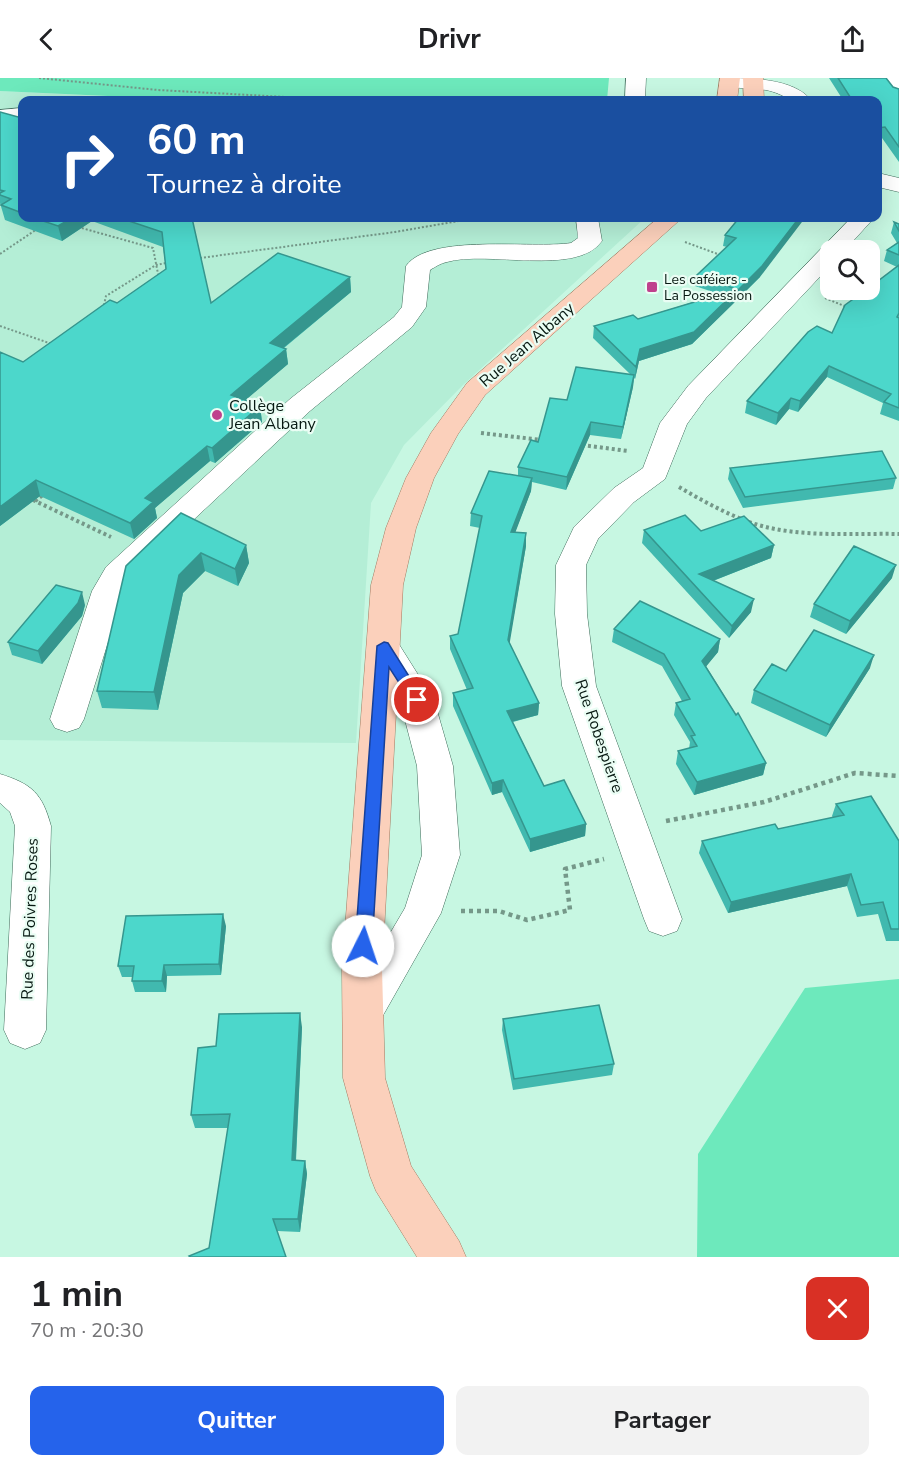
<!DOCTYPE html>
<html lang="fr">
<meta charset="utf-8">
<style>
:root{--surface:#fff;--page:#f2f2f2;--text:#202124;--muted:#757577;--accent:#2563eb}
body{margin:0;font-family:"Nunito Sans",sans-serif;background:var(--page);color:var(--text);height:100vh;display:flex;flex-direction:column;font-size:22px;white-space:nowrap}
*{box-sizing:border-box;margin:0}
p{font-size:20px;color:var(--muted)}
.icon{flex:none;width:33px;height:33px;fill:none;stroke:currentColor;stroke-width:2;stroke-linecap:round;stroke-linejoin:round}
.map{position:relative;height:1179px;overflow:hidden}
.drawer{display:flex;flex-direction:column;background:var(--surface);flex:1}
.drawer>*{flex:none}
.hud{position:absolute;left:18px;top:18px;width:864px;height:126px;border-radius:12px;box-shadow:0 6px 24px #0002;background:#1a4fa0;color:#fff;overflow:hidden}
.buttons{position:absolute;left:820px;top:162px;display:grid;gap:12px}
.buttons a{display:grid;place-items:center;width:60px;height:60px;border-radius:12px;background:var(--surface);box-shadow:0 6px 24px #0002;font-size:30px}
.pin{position:absolute;display:grid;place-items:center;width:51px;height:51px;color:#fff;margin:-26px;border:3px solid #fff;border-radius:50%;box-shadow:0 2px 6px #0007}
.me{position:absolute;width:66px;margin:-33px;rotate:4deg;stroke-linejoin:round;filter:drop-shadow(0 0 4px #0008)}
.turn{display:flex;align-items:center;gap:21px;height:126px;padding:0 30px;font-size:27px}
.turn .icon{width:78px;height:78px;stroke-width:2.5}
.turn b{display:block;font-size:42px;line-height:51px}
.round{display:grid;place-items:center;flex:none;width:63px;height:63px;border-radius:12px;background:var(--page)}
.overview{display:flex;align-items:center;justify-content:space-between;height:102px;padding:0 30px}
h1{font-size:36px;font-weight:700;line-height:45px}
.primary-button{display:flex;gap:12px;margin-top:auto;padding:12px 30px}
.primary-button a{flex:1;height:69px;border-radius:12px;background:var(--accent);color:#fff;font-size:24px;font-weight:700;line-height:69px;text-align:center}
.primary-button a+a{background:var(--page);color:var(--text)}
header{display:flex;justify-content:space-between;align-items:center;height:78px;padding:0 30px;background:var(--surface);font-size:27px;font-weight:700}
.map>svg:first-child{display:block}
</style>
<header><svg class="icon" aria-label="back" viewBox="0 0 24 24"><path d="M15 5l-7 7 7 7"/></svg>Drivr<svg class="icon" aria-label="share" viewBox="0 0 24 24"><path d="M12 15V3M7 8l5-5 5 5M5 13v7h14v-7"/></svg></header>
<div class="map">
<svg width="899" height="1179" viewBox="0 0 899 1179">
<rect width="100%" height="100%" fill="#c7f7e2"/>
<path fill="#b4eed6" d="M0,13L181,22H22V140H645L463,307L404,367L371,425L356,665L0,662Z"/>
<path fill="#6de9bc" d="M0,0H609L607,22H194L0,13Z
M899,901V1179H697L698,1076L805,910Z"/>
<g fill="none" stroke-linecap="round" stroke-linejoin="round">
<g stroke="#3f6b5a" stroke-width="1">
<path id="minor" d="M626,0H646L645,22H625Z
M722,0C750,0 793,0 811,22C787,25 786,16 766,12C752,10 737,11 723,7L720,3Z
M879,0H899V20L892,18Z
M22,30V42L0,44V32Z
M878,95L899,100V114L878,109Z
M576,140H598L602,163C577,199 486,172 447,184C441,185 435,189 430,192L426,229L412,249L310,333L129,502L124,513L84,641L79,650L67,654L55,650L50,641L92,513L106,489L290,321L394,239L402,229L406,188C429,155 533,171 571,165L578,160Z
M851,140H874L845,172H831V187L706,320L687,346L665,401L634,424L598,461L586,487L587,536L596,608L682,841L677,853L663,858L649,853L644,841L562,608L555,536L556,487L574,449L614,410L643,390L660,345L688,308Z
M384,556L395,560L434,622L453,688L460,777L441,835L377,948L363,953L349,948L343,935L405,830L422,777L417,688L400,623L368,568L373,560Z
M0,696C32,706 42,715 51,748L46,952L40,965L25,971L10,965L4,952L15,748L10,734L0,725Z"/>
</g>
<g stroke="#a37b62" stroke-width="1">
<path id="major" d="M720,0H740L737,22H717Z
M743,0H763L764,22H744Z
M658,140H682L485,317L458,356L434,400L416,450L403,507L382,891L385,1000L411,1088L459,1163L466,1179H417L376,1113L370,1098L343,1000L342,891L371,507L386,450L406,400L431,355L467,305Z"/>
</g>
<path stroke="#759889" stroke-width="2" stroke-dasharray="2 2" stroke-linecap="butt" d="M39,0L158,12L341,22
M78,149L153,170L159,201
M685,164L723,178
M0,176L37,151
M200,180L395,154L476,140
M825,220L849,230
M103,231L106,218L156,187L166,185
M0,248L52,266"/>
<path stroke="#759889" stroke-width="4" stroke-dasharray="3 3" stroke-linecap="butt" d="M481,355L542,362
M582,367L628,373
M679,409C703,423 728,437 755,446C800,460 852,455 899,456
M33,422L111,459
M35,423L44,416"/>
<path stroke="#759889" stroke-width="4.5" stroke-dasharray="4 4" stroke-linecap="butt" d="M666,743L764,724L855,695L899,698
M461,833H499L527,842L570,832L565,791L604,781"/>
<use href="#minor" fill="#fff" fill-rule="evenodd"/>
<use href="#major" fill="#fbd0bb" fill-rule="evenodd"/>
</g>
<path fill="#41b9af" d="M829,0H886L893,9L899,11V84L882,60H878V22H843Z
M0,34L22,40V140H192L211,225L350,199L351,214L284,270L286,271L288,286L245,322L260,328L262,344L215,385L210,383L155,430L157,440L134,461L40,418L0,448L23,284L117,225L166,191L163,169L92,143L62,163L5,142L0,125Z
M739,140L760,199L692,266L639,283L635,301L634,300L633,309L621,361L590,357L566,412L532,404L531,413L515,454L526,455V468L509,565L539,625L538,637L513,644L544,708L586,746L585,758L530,774L502,714L492,717L453,628V615L467,612L450,571V558L458,556L480,450L470,448L471,435L518,398V389L538,364L567,322L630,296L593,260L594,248L638,241L719,216L695,208L697,197L727,169L723,168L725,157Z
M894,144L899,146V343L880,336L883,325L827,299L798,334L789,331L776,347L745,335L747,323L832,255L897,189L884,183L887,172L897,165L891,155Z
M730,390L896,400L893,411L743,430L728,401Z
M644,452L701,453L774,467L771,480L713,503L751,534L729,560L642,465Z
M246,467L249,485L238,508L205,493L183,515L158,632L102,630L97,613L126,488Z
M892,500L846,556L810,539L814,526Z
M85,527L82,538L42,586L12,577L8,564Z
M614,551L720,561L718,574L706,588L766,685L763,697L694,717L676,686L678,673L689,671L690,664L674,637L676,625L682,623L662,588L612,564Z
M870,590L826,659L751,625L754,612L786,593Z
M836,726L899,763V863H886L878,836L857,839L847,808L728,835L699,775L702,763L778,751L833,740L832,738Z
M226,848L221,897L167,898L166,914H135L132,903V899H122L118,888Z
M503,941L614,986L612,997L513,1012L502,952Z
M302,949L296,1083H305L307,1096L300,1154L277,1153L209,1170L228,1050H195L191,1037L216,968Z"/>
<path fill="#35968e" d="M72,140H92V143L62,163L58,148Z
M799,140H805L760,199L736,223L738,212Z
M350,199L351,214L271,280L270,265Z
M738,211L736,223L692,266L639,283L635,301L636,289L640,271Z
M286,271L288,286L234,332L231,317Z
M829,288L827,299L798,334L800,323Z
M634,297L633,309L621,361L623,349Z
M791,320L789,331L776,347L778,335Z
M260,328L262,344L215,385L212,370Z
M591,344L590,357L566,412L567,399Z
M207,368L210,383L155,430L157,440L134,461L130,445L145,420Z
M532,400L531,413L511,466V454Z
M36,402L40,418L0,448V429Z
M526,455V468L508,575V562Z
M246,467L249,485L238,508L235,491Z
M774,467L771,480L697,509L699,496Z
M201,475L205,493L183,515L158,632L154,614L179,497Z
M896,487L892,500L846,556L850,543Z
M82,514L85,527L82,538L42,586L38,573Z
M754,521L751,534L729,560L732,548Z
M720,561L718,574L700,596L702,583Z
M874,577L870,590L826,659L830,647Z
M539,625L538,637L507,645V633Z
M766,685L763,697L694,717L697,704Z
M503,702L502,714L492,717V705Z
M586,746L585,758L530,774V761Z
M851,796L847,808L728,835L731,824Z
M223,836L226,848L221,897L219,886Z
M164,887L167,898L166,914L162,903Z
M300,935L302,949L295,1095L292,1082Z
M305,1083L307,1096L300,1154L298,1141Z"/>
<path fill="#4cd7cb" stroke="#35968e" stroke-width="1.5" d="M838,0H886L893,9L899,11V69L885,49L878,50V22H852Z
M0,34L22,40V135L1,127L11,121L0,117V115L4,113L0,112Z
M34,140H72L58,148Z
M120,140H192L211,225L278,175L350,199L270,265L286,271L231,317L260,328L212,370L207,368L145,420L153,424L130,445L36,402L0,429V274L23,284L110,222L117,225L166,191L162,154Z
M739,140H799L762,188L738,212L697,197L736,160L725,157Z
M894,144L899,146V153Z
M899,164V177L887,172Z
M899,187V235L897,239L899,240V330L884,324L891,316L829,288L800,323L791,320L778,335L747,323L808,254L817,248L832,255L845,227L866,212H870V209Z
M738,211L694,254L640,271L636,289L594,248L633,237L638,241Z
M576,289L634,297L623,349L591,344L567,399L518,389L531,362L538,364L550,320L567,322Z
M882,373L896,400L745,419L730,390Z
M489,393L532,400L511,454L526,455L508,562L539,625L507,633L544,708L564,702L586,746L530,761L503,702L492,705L453,615L473,610L450,558L458,556L482,438L471,435Z
M181,435L246,467L235,491L201,475L179,497L154,614L97,613L126,488Z
M685,437L701,453L744,438L774,467L699,496L754,521L732,548L644,452Z
M854,468L896,487L850,543L814,526Z
M56,507L82,514L78,525L38,573L8,564Z
M640,523L720,561L702,583L736,637L738,635L766,685L697,704L678,673L697,668L691,658L695,657L676,625L690,621L664,576L614,551Z
M814,552L874,577L830,647L754,612L772,586L786,593Z
M871,718L899,763V851H891L883,824L861,827L851,796L731,824L702,763L775,746L778,751L844,737L836,726Z
M223,836L219,886L164,887L162,903H132L134,888H118L126,838Z
M599,927L614,986L514,1001L503,941Z
M300,935L292,1082L305,1083L298,1141H273L286,1179H190L189,1178L209,1170L230,1036L191,1037L198,970L216,968L219,936Z"/>
<path fill="#2563eb" stroke="#184099" stroke-width="1.5" d="M384,564L388,565L424,622L422,625H412L389,589L372,868L369,873L363,875L358,873L355,868L377,568Z"/>
<g fill="#bf408d" stroke="#eafdf4" stroke-width="2">
<rect x="646" y="203" width="12" height="12" rx="3"/>
<circle cx="217" cy="337" r="6"/>
</g>
<g text-anchor="middle" dominant-baseline="central" stroke-width="4.5" stroke-linejoin="round" paint-order="stroke">
<g font-size="14" fill="#061811" stroke="#eafdf4" text-anchor="start">
<text x="664" y="201">Les caféiers -<tspan x="664" dy="16">La Possession</tspan></text>
</g>
<g font-size="16" fill="#061811" stroke="#eafdf4">
<text transform="translate(527 267) rotate(-41)">Rue Jean Albany</text>
<text transform="translate(599 658) rotate(71)">Rue Robespierre</text>
<text transform="translate(30 841) rotate(-88)">Rue des Poivres Roses</text>
</g>
<g font-size="16" fill="#061811" stroke="#eafdf4" text-anchor="start">
<text x="229" y="328">Collège<tspan x="229" dy="18">Jean Albany</tspan></text>
</g>
</g>
</svg>
<div class="buttons">
<a><svg class="icon" aria-label="search" viewBox="0 0 24 24"><circle cx="10" cy="10" r="6"/><path d="M15 15l6 6"/></svg></a>
</div>
<div class="pin" style="left:417px;top:622px;background:#d93025"><svg class="icon" aria-label="arrive" viewBox="0 0 24 24"><path d="M6 21V4h12l-3 4 3 4H6"/></svg></div>
<svg class="me" style="left:363px;top:868px" viewBox="-20 -20 40 40"><circle r="19" fill="#fff"/><path d="M0-13L10 11 0 6-10 11z" fill="#2563eb"/></svg>
<div class="hud">
<div class="turn"><svg class="icon" aria-label="right" viewBox="0 0 24 24"><path d="M7 20v-9h11M14 6l5 5-5 5"/></svg><div><b>60 m</b>Tournez à droite</div></div>
</div>
</div>
<section class="drawer">
<div class="overview"><div><h1>1 min</h1><p>70 m · 20:30</p></div><a class="round" style="background:#d93025;color:#fff"><svg class="icon" aria-label="close" viewBox="0 0 24 24"><path d="M6 6l12 12M18 6L6 18"/></svg></a></div>
<div class="primary-button"><a>Quitter</a><a>Partager</a></div>
</section>
